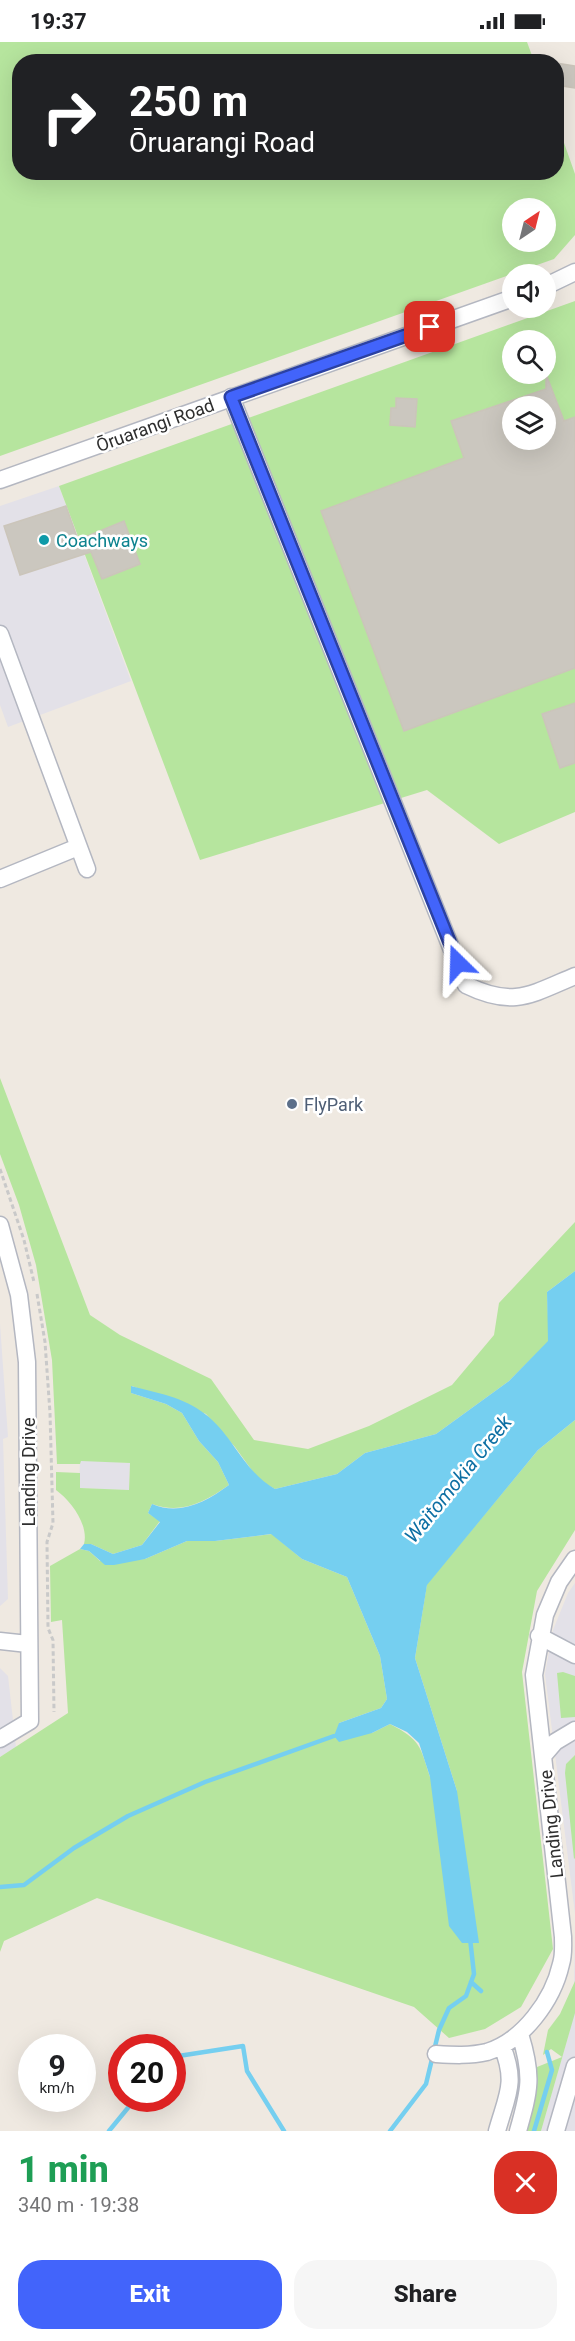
<!DOCTYPE html>
<meta charset="utf-8">
<style>
:root{--surface:#fff;--page:#f6f6f6;--text:#202124;--muted:#757577;--accent:#4264fb}
body{margin:0;font-family:Roboto,sans-serif;background:var(--page);color:var(--text);height:100vh;display:flex;flex-direction:column;font-size:22px;white-space:nowrap}
*{box-sizing:border-box;margin:0}
p{font-size:20px;color:var(--muted)}
.icon{flex:none;width:33px;height:33px;fill:none;stroke:currentColor;stroke-width:2;stroke-linecap:round;stroke-linejoin:round}
.map{position:relative;height:2089px;overflow:hidden}
.side{display:flex;flex-direction:column;background:var(--surface);flex:1}
.side>*{flex:none}
.top-card{position:absolute;left:12px;top:12px;width:552px;height:126px;border-radius:24px;box-shadow:0 6px 24px #0002;background:#202124;color:#fff;overflow:hidden}
.needle{width:39px;rotate:35deg}
.buttons{position:absolute;left:502px;top:156px;display:grid;gap:12px}
.buttons a{display:grid;place-items:center;width:54px;height:54px;border-radius:50%;background:var(--surface);box-shadow:0 6px 24px #0002;font-size:30px}
.speed{position:absolute;left:18px;top:1992px;display:flex;gap:12px;font-size:30px;font-weight:700;text-align:center}
.speed>*{display:grid;place-content:center;width:78px;height:78px;border-radius:50%;background:var(--surface);box-shadow:0 6px 24px #0002;line-height:1}
.speed small{font-size:15px;font-weight:400}
.speed .limit{border:9px solid #d22;background:#fff;color:#111}
.pin{position:absolute;display:grid;place-items:center;width:51px;height:51px;color:#fff;margin:-26px;border-radius:12px;box-shadow:0 3px 9px #0006}
.me{position:absolute;width:66px;margin:-33px;rotate:338deg;stroke-linejoin:round;filter:drop-shadow(0 0 4px #0008)}
.turn{display:flex;align-items:center;gap:21px;height:126px;padding:0 18px;font-size:27px}
.turn .icon{width:78px;height:78px;stroke-width:2.5}
.turn b{display:block;font-size:42px;line-height:51px}
.round{display:grid;place-items:center;flex:none;width:63px;height:63px;border-radius:24px;background:var(--page)}
.headline{display:flex;align-items:center;justify-content:space-between;height:102px;padding:0 18px}
h1{font-size:36px;font-weight:800;line-height:45px;color:#1e9e55}
.button{display:flex;gap:12px;margin-top:auto;padding:12px 18px}
.button a{flex:1;height:69px;border-radius:24px;background:var(--accent);color:#fff;font-size:24px;font-weight:800;line-height:69px;text-align:center}
.button a+a{background:var(--page);color:var(--text)}
.status{display:flex;justify-content:space-between;align-items:center;height:42px;padding:0 30px;background:var(--surface);direction:ltr}
.status svg{height:16px;fill:currentColor}
.map>svg:first-child{display:block}
</style>
<div class="status"><b>19:37</b><svg viewBox="0 0 49 12"><path d="M0 12V9h3v3zM5 12V6h3v6zM10 12V3h3v9zM15 12V0h3v12zM26 1h20v11H26zM47 4h2v5h-2z"/></svg></div>
<div class="map">
<svg width="575" height="2089" viewBox="0 0 575 2089">
<rect width="100%" height="100%" fill="#efe9e1"/>
<path fill="#e3e1e8" d="M59,444L131,639L8,685L0,663V464Z
M0,1282L8,1395L3,1397L8,1557L0,1564Z
M80,1418L130,1421L129,1448L79,1446Z
M575,1541V1872L545,1632L553,1588L568,1551Z
M0,1626L8,1634L16,1705L0,1715Z
M575,1891V2089H541L570,1988L574,1943Z"/>
<path fill="#b6e59e" fill-rule="evenodd" d="M0,0H527L534,19L20,20V130H556L557,81L575,132V193L554,217L0,414ZM513,166H546V200H513Z
M575,259V770L499,802L427,748L200,818L59,444ZM513,298H546V332H513ZM513,364H546V398H513Z
M0,1036L90,1273L120,1293L211,1337L254,1398L308,1407L369,1384L452,1343L494,1293L499,1261L575,1180V1229L547,1250L549,1299L509,1339L436,1392L365,1411L337,1432L275,1447L259,1438L235,1405L206,1372L132,1344L131,1351L166,1362L182,1371L199,1399L218,1420L229,1443C205,1460 181,1473 152,1462L148,1471L160,1479L142,1503L113,1512L91,1502H84C89,1483 71,1459 56,1448V1430L80,1431V1446L129,1448L130,1421L81,1419L80,1422H57L52,1318L36,1223L19,1163L0,1112Z
M575,1378V1488L537,1549L522,1630L553,1907L521,1965L485,1987L449,1996L414,1965L97,1856L4,1899L0,1910V1715L68,1671L62,1578L51,1580L50,1524L80,1507L89,1509L100,1519L145,1517L187,1499H215L272,1492L302,1517L347,1535L380,1614L387,1657L381,1666L339,1681L372,1691L390,1682C421,1698 420,1704 430,1735L457,1749L415,1616L427,1542L538,1408Z
M563,1630L575,1634V1675L561,1676L557,1631Z
M575,1713V1816L574,1817L565,1731L566,1722Z
M575,1939V1971L541,2089H524L534,2053L537,2025L562,2015L551,2007L543,2013L548,1988L560,1972Z"/>
<path fill="#75cff0" d="M575,1229V1378L538,1408L427,1543L415,1616L457,1749L479,1901H462L449,1884L430,1735L419,1701L407,1690L390,1682L372,1691L339,1700L334,1694L339,1681L381,1666L387,1657L380,1614L347,1535L302,1517L271,1492L215,1499H187L145,1517L114,1523H105L89,1509L80,1507L84,1502H91L113,1512L142,1503L160,1480L148,1471L152,1462C180,1474 206,1460 229,1443L218,1420L199,1399L182,1371L166,1362L131,1351V1344C157,1351 184,1355 205,1372C233,1393 244,1430 275,1447L337,1432L365,1411L436,1392L509,1339L548,1299L547,1250Z"/>
<g fill="none" stroke-linecap="round" stroke-linejoin="round">
<path stroke="#75cff0" stroke-width="4.5" d="M0,1845L24,1843L74,1806L128,1774L205,1740L334,1694
M471,1940L481,1949
M172,2015L243,2004L247,2029L284,2089
M109,2089L136,2056
M390,2089L426,2042L439,1988L449,1966L466,1954L474,1932L470,1896
M534,2089L552,2028L547,2010"/>
</g>
<path fill="#cbc7bf" stroke="#cbc5ba" stroke-width="1.5" fill-rule="evenodd" d="M556,21L575,24V46L556,43Z
M546,332L564,379L575,375V626L404,689L321,469L464,416L451,379L546,347ZM513,364H546V398H513Z
M396,356L417,357L415,385L390,383L391,366H396Z
M66,464L78,498L124,479L140,522L102,537L91,510L20,533L4,484Z
M575,661V721L560,726L542,672Z"/>
<g fill="none" stroke-linecap="round" stroke-linejoin="round">
<g stroke="#b4b7c1" stroke-width="19">
<path id="minor" d="M546,244L575,230
M231,355L466,943C513,966 530,953 575,934
M0,438L513,256
M0,592L87,827
M0,837L78,805
M0,1183L19,1253L27,1320L30,1679L0,1697
M539,1594L575,1613
M0,1599L28,1602
M543,1714L555,1700L575,1688
M436,2012C453,2013 470,2014 487,2010C523,1999 553,1958 561,1922C564,1913 563,1903 563,1895L534,1633L545,1573L559,1540L575,1517
M497,2089C507,2053 517,2041 502,2004
M518,2089C530,2047 533,2034 520,1992
M556,2089L575,2024"/>
</g>
<path stroke="#c9c9c9" stroke-width="3" stroke-dasharray="4.5 3" stroke-linecap="butt" d="M0,1127L24,1198L34,1240
M37,1252L45,1300L50,1371L53,1481L47,1500L48,1586L53,1598L54,1670"/>
<use href="#minor" stroke="#fff" stroke-width="16"/>
</g>
<g fill="none" stroke-linecap="round" stroke-linejoin="round">
<g stroke="#2b41a3" stroke-width="15">
<path id="route" d="M430,285L231,355L458,921"/>
</g>
<use href="#route" stroke="#4264fb" stroke-width="10"/>
</g>
<circle fill="#0f9aa8" stroke="#fff" stroke-width="2" cx="44" cy="498" r="6"/>
<circle fill="#5c6f8a" stroke="#fff" stroke-width="2" cx="292" cy="1062" r="6"/>
<g text-anchor="middle" dominant-baseline="central" stroke-width="5" stroke-linejoin="round" paint-order="stroke">
<g font-size="18" fill="#2e2e2e" stroke="#fff">
<text transform="translate(155 383) rotate(-20)">Ōruarangi Road</text>
<text transform="translate(28 1430) rotate(-90)">Landing Drive</text>
<text transform="translate(551 1782) rotate(-96)">Landing Drive</text>
</g>
<g font-size="18" fill="#0d838f" stroke="#fff" text-anchor="start">
<text x="56" y="498">Coachways</text>
</g>
<g font-size="18" fill="#4e5e75" stroke="#fff" text-anchor="start">
<text x="304" y="1062">FlyPark</text>
</g>
<g font-size="20" font-style="italic" fill="#0d6fa3" stroke="#fff">
<text transform="translate(458 1437) rotate(-51)">Waitomokia Creek</text>
</g>
</g>
</svg>
<div class="buttons">
<a><svg class="needle" viewBox="-14 -14 28 28"><path d="M0-13l5 13h-10z" fill="#e53935"/><path d="M0 13l5-13h-10z" fill="#757577"/></svg></a>
<a><svg class="icon" aria-label="sound" viewBox="0 0 24 24"><path d="M4 9h4l5-4v14l-5-4H4zM17 9q2 3 0 6"/></svg></a>
<a><svg class="icon" aria-label="search" viewBox="0 0 24 24"><circle cx="10" cy="10" r="6"/><path d="M15 15l6 6"/></svg></a>
<a><svg class="icon" aria-label="layers" viewBox="0 0 24 24"><path d="M12 4l9 5-9 5-9-5zM3 14l9 5 9-5"/></svg></a>
</div>
<div class="speed"><div>9<small>km/h</small></div><div class="limit">20</div></div>
<div class="pin" style="left:430px;top:285px;background:#d93025"><svg class="icon" aria-label="arrive" viewBox="0 0 24 24"><path d="M6 21V4h12l-3 4 3 4H6"/></svg></div>
<svg class="me" style="left:458px;top:921px" viewBox="-20 -20 40 40"><path d="M0-17L14 15 0 8-14 15z" fill="#4264fb" stroke="#fff" stroke-width="4"/></svg>
<div class="top-card">
<div class="turn"><svg class="icon" aria-label="right" viewBox="0 0 24 24"><path d="M7 20v-9h11M14 6l5 5-5 5"/></svg><div><b>250 m</b>Ōruarangi Road</div></div>
</div>
</div>
<section class="side">
<div class="headline"><div><h1>1 min</h1><p>340 m · 19:38</p></div><a class="round" style="background:#d93025;color:#fff"><svg class="icon" aria-label="close" viewBox="0 0 24 24"><path d="M6 6l12 12M18 6L6 18"/></svg></a></div>
<div class="button"><a>Exit</a><a>Share</a></div>
</section>
